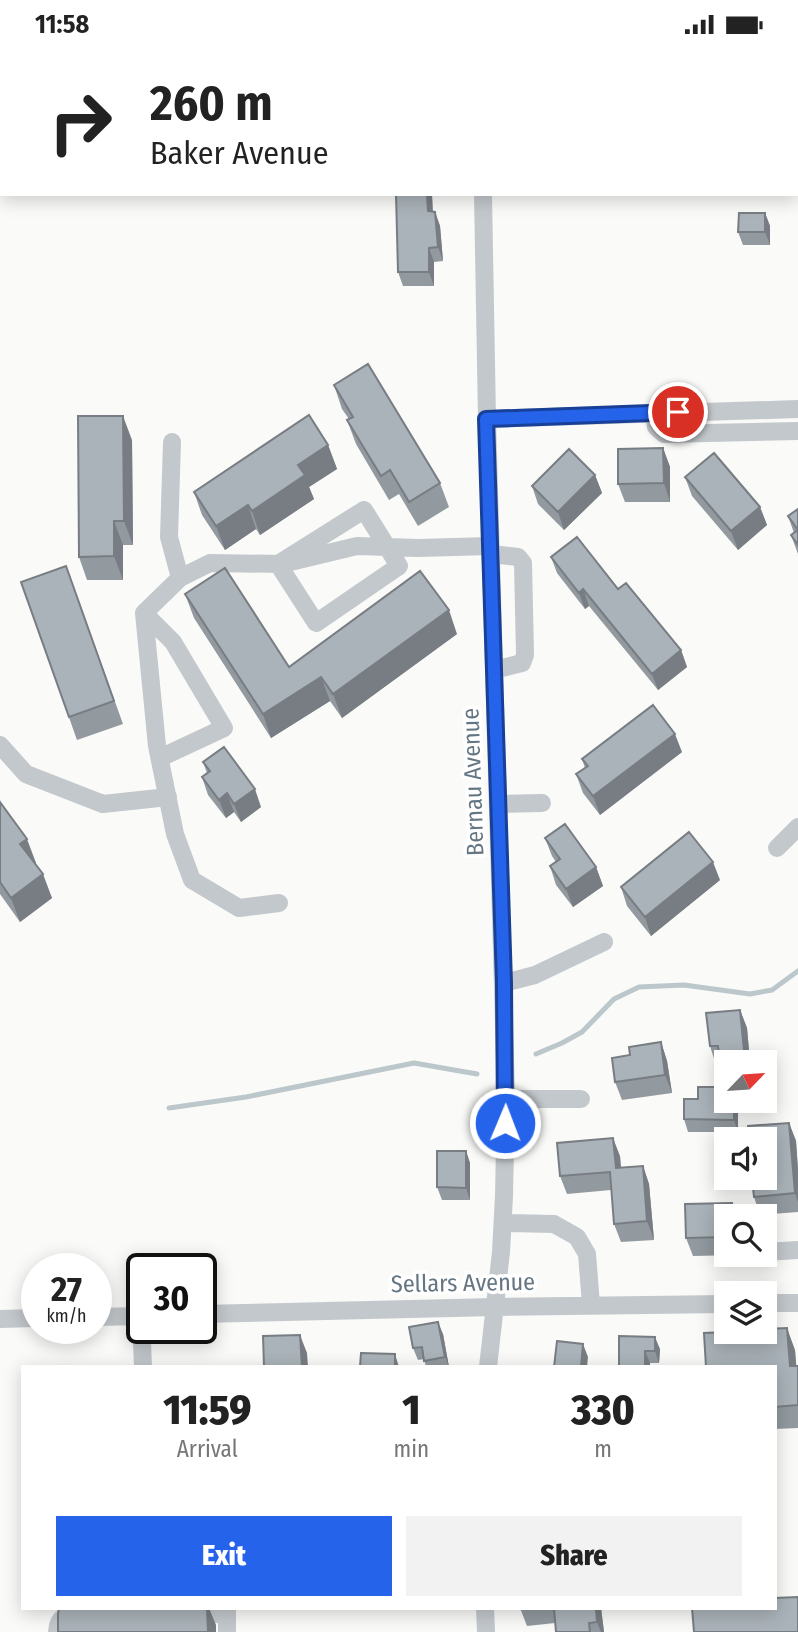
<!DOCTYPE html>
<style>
:root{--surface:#fff;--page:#f2f2f2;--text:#222;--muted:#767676;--accent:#2563eb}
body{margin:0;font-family:"Fira Sans Condensed",sans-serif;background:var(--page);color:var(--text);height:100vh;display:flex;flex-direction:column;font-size:26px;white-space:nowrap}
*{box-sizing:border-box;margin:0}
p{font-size:23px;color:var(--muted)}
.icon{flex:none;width:38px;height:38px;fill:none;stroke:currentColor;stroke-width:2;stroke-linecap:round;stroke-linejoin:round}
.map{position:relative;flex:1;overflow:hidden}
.side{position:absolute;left:21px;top:1316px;width:756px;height:245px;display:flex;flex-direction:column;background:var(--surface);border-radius:0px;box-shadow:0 4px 18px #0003}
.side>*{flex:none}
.banner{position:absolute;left:0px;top:0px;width:798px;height:147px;box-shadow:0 4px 18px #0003;background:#fff;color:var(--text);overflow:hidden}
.needle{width:46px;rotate:65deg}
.tools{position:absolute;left:714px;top:1001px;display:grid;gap:14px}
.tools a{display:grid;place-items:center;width:63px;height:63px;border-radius:0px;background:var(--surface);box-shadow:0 4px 18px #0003;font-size:35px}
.speed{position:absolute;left:21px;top:1204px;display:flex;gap:14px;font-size:35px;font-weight:700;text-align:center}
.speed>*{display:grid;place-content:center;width:91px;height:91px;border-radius:50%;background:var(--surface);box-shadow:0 4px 18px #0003;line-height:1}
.speed small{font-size:18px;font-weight:400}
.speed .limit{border:4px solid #111;border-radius:10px;background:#fff;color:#111}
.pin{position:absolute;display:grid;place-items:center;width:60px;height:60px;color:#fff;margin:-30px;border:4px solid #fff;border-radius:50%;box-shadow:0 2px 7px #0007}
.me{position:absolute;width:77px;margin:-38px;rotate:1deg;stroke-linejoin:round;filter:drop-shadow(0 0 5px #0008)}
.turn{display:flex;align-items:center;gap:24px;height:147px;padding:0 35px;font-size:32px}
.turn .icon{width:91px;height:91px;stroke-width:2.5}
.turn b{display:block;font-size:49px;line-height:60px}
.eta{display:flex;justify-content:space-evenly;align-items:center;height:119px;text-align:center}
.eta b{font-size:42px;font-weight:800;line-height:49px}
.cta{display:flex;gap:14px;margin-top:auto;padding:14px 35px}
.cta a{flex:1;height:80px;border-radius:0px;background:var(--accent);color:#fff;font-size:28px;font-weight:800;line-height:80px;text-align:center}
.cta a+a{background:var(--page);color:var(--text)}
.status{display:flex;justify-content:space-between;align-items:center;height:49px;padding:0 35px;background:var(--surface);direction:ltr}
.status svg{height:19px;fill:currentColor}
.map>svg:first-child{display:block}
</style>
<div class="status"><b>11:58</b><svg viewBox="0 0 49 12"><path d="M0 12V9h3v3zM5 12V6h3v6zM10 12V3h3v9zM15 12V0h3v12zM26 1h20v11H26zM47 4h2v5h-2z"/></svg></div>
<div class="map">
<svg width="798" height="1583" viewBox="0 0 798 1583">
<rect width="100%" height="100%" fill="#fafaf8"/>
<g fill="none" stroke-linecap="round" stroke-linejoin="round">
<path stroke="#bbc7cb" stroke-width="5" d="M536,1005L562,994L582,983L614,950L639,938L684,936L750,945L772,941L798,922
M169,1059L246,1048L414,1014L477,1025"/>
<path stroke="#c3c8cc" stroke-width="18" d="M480,0V2
M544,2V0
M483,145L487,370L506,1046L504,1147L501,1203L488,1318
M654,364L656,378L664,385L798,382
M487,370L798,360
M172,393L169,488L180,529
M364,461L399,517L316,574L278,515Z
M491,505L518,508L523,514L525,606L522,614L494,621
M144,564L173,593L224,679L160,709
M0,696L26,725L103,755L168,748
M498,755L542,754
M777,799L798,778
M279,854L239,859L192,831L175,785L157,697L144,564L180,529L210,514L282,515L357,497L418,499L490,497
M504,934L535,926L604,893
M506,1050H581
M503,1174L554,1175L577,1188L587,1205L591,1256
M765,1203L798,1201
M765,1254H798
M201,1265L494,1258L726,1255
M141,1267L143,1318
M96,1268L142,1267
M0,1270L37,1269
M227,1559V1583
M485,1559L486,1583
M188,1565H227
M57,1583C58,1567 65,1566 80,1566"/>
</g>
<path fill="#929a9f" d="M723,0H758V2H723Z
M396,145H432L433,163H435L440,177L443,212L434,213V237H403L398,223Z
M765,164L770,177V196H743L738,183Z
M334,336L440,434L449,458L418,477L399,445L389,451L356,395L347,371L349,370L342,360Z
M132,391L133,496H123V531H87L79,508Z
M328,396L337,420L309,438L314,450L260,486L256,480L225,501L202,466L194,443Z
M663,399L670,418V453H625L618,435Z
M595,426L602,444L564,481L538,455L532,437Z
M685,428L760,458L767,476L738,501L692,447Z
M798,460V505L791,486L794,484L788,467Z
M551,508L618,540L681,601L687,618L658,641L589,557L585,560L557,524Z
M66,517L123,675L77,691L21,533Z
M185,545L289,618L457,585L342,669L330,652L271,689L194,569Z
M682,703L600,766L583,744L576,725L585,719L582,710Z
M203,713L261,758L241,773L234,763L226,769L208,746L202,728L207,724Z
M0,753L36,814H35L52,849L20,873L0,845Z
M545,789L596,818L603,837L573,858L556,836L550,817L556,813L552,807Z
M720,831L651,887L627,857L621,838Z
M740,961L747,979L750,1013H726V1030L721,1015L716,1016L710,997Z
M661,993L667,1012L672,1044L622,1051L615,1033L630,1006Z
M698,1050L738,1052V1083H688L684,1070Z
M789,1074L796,1092L798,1121V1163L760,1166L754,1148Z
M466,1102L470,1114V1151H442L437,1138Z
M620,1107L621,1119L643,1117L649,1135L654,1191L621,1193L614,1175L611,1141L567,1145L560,1127Z
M726,1167V1206H739L693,1207L686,1189Z
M443,1285L449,1318H426L424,1310L418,1311L413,1299Z
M619,1287L660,1300L659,1314H650V1318H619Z
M795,1301L796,1317H798V1379L775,1380V1318Z
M520,1559H601L604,1583H556L555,1574L527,1577Z"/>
<path fill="#777d82" d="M427,145H432L433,176L428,162Z
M435,163L440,177L443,212L438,198Z
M765,164L770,177V196L765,183Z
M429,199L434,213V237L429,223Z
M123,367L132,391L133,496L124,472Z
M328,396L337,420L309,438L314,450L260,486L252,462L298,416Z
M663,399L670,418V453L664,434Z
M595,426L602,444L564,481L558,463Z
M248,456L256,480L225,501L216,477Z
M760,458L767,476L738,501L731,482Z
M114,472L123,496V531L114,507Z
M583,540L589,557L585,560L579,544Z
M449,561L457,585L342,669L333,645Z
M681,601L687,618L658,641L652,625Z
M321,628L330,652L271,689L263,665Z
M675,685L682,703L600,766L593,747Z
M255,740L261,758L241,773L234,755Z
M227,744L234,763L226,769L219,751Z
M27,790L36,814L29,819L20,795Z
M713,813L720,831L651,887L645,868Z
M596,818L603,837L573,858L566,840Z
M43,825L52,849L20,873L11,849Z
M740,961L747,979L750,1013H746L745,1011Z
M661,993L667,1012L672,1044L665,1026Z
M734,1052H738V1083L734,1071Z
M789,1074L796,1092L798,1121V1153L795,1144Z
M613,1089L620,1107L622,1137L616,1119Z
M466,1102L470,1114V1151L466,1139Z
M643,1117L649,1135L654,1191L647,1172Z
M732,1154L737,1167H732Z
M438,1273L443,1285L449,1318L445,1308Z
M787,1279L795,1301L798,1339L790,1317Z
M300,1286L307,1304L308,1318H302Z
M655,1288L660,1300L659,1314L655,1302Z
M583,1295L588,1308L587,1318H581Z
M645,1302L650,1314V1318H645Z
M395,1305L399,1318H395Z
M207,1559H209L216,1576V1583H208Z
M596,1559H601L604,1583H601L597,1573Z"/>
<path fill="#aab3b9" stroke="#777d82" stroke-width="2" d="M390,0H418V2H390Z
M581,0H615V2H581Z
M396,145H427L428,162L435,163L438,198L429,199V223H398Z
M739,164H765V183H738Z
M368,315L440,434L409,453L390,421L381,427L347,371L353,368L334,336Z
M309,366L328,396L298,416L305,426L252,462L248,456L216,477L194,443Z
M78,367H123L124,472H114V507L79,508Z
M663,399L664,434L618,435V400Z
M569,400L595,426L558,463L532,437Z
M714,404L760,458L731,482L685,428Z
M798,460V481L788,467Z
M798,481V496L791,486Z
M577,488L618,540L626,534L681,601L652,625L583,540L579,544L551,508Z
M66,517L114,652L69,668L21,533Z
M225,519L289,618L420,522L449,561L333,645L321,628L263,665L185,545Z
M653,656L675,685L593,747L576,725L588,717L582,710Z
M224,698L255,740L234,755L227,744L219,751L202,728L210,722L203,713Z
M0,753L27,790L20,795L43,825L11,849L0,833Z
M565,775L596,818L566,840L550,817L560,810L545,789Z
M689,783L713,813L645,868L621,838Z
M740,961L745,1011L720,1013L718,997H710L706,964Z
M661,993L665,1026L615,1033L612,1009L630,1006L629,998Z
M698,1038H726V1052H734V1071L684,1070V1050H698Z
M789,1074L795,1144L754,1148L752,1129H765V1090H749L748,1077Z
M613,1089L616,1119L643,1117L647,1172L614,1175L610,1123L560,1127L557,1094Z
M437,1102H466V1139L437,1138Z
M732,1154V1167H726V1188L686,1189L685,1155Z
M438,1273L445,1308L424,1312L422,1298L413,1299L409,1278Z
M787,1279L790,1317H798V1356L775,1358V1318H706L704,1284L726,1283H765V1280Z
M300,1286L302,1318H264L263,1287Z
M619,1287L655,1288V1302H645V1318H619Z
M557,1292L583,1295L581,1318H554Z
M361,1304L395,1305V1318H360Z
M798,1548V1583H694L692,1559H775V1549Z
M59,1559H207L208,1583H58V1565Z
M554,1559H596L597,1573L589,1574L590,1583H556Z"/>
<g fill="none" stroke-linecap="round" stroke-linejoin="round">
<g stroke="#184099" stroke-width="18">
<path id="route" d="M505,1074L504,934L486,370L678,363"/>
</g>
<use href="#route" stroke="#2563eb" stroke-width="12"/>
</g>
<g text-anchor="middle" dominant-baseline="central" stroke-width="7" stroke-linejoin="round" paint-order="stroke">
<g font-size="24" fill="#657683" stroke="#fff">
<text transform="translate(473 733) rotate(-92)">Bernau Avenue</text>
<text transform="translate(463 1234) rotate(-1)">Sellars Avenue</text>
</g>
</g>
</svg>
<div class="tools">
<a><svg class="needle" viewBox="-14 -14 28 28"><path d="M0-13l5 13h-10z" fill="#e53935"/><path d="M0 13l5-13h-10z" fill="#767676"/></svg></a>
<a><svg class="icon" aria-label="sound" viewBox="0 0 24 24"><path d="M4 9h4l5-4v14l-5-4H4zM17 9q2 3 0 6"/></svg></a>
<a><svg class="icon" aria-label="search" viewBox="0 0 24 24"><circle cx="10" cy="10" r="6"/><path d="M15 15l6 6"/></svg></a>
<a><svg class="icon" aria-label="layers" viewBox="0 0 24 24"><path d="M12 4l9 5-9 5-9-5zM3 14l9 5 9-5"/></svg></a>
</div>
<div class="speed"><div>27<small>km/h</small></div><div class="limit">30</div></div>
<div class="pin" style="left:678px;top:363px;background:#d93025"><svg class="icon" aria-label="arrive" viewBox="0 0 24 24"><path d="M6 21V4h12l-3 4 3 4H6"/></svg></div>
<svg class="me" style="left:505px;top:1074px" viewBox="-20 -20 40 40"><circle r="17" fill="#2563eb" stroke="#fff" stroke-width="3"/><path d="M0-11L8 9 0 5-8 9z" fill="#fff"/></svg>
<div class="banner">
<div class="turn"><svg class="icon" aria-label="right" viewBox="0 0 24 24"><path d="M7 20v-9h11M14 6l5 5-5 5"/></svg><div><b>260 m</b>Baker Avenue</div></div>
</div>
<section class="side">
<div class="eta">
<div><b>11:59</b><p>Arrival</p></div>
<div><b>1</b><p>min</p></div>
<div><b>330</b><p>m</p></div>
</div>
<div class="cta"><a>Exit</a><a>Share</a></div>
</section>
</div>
